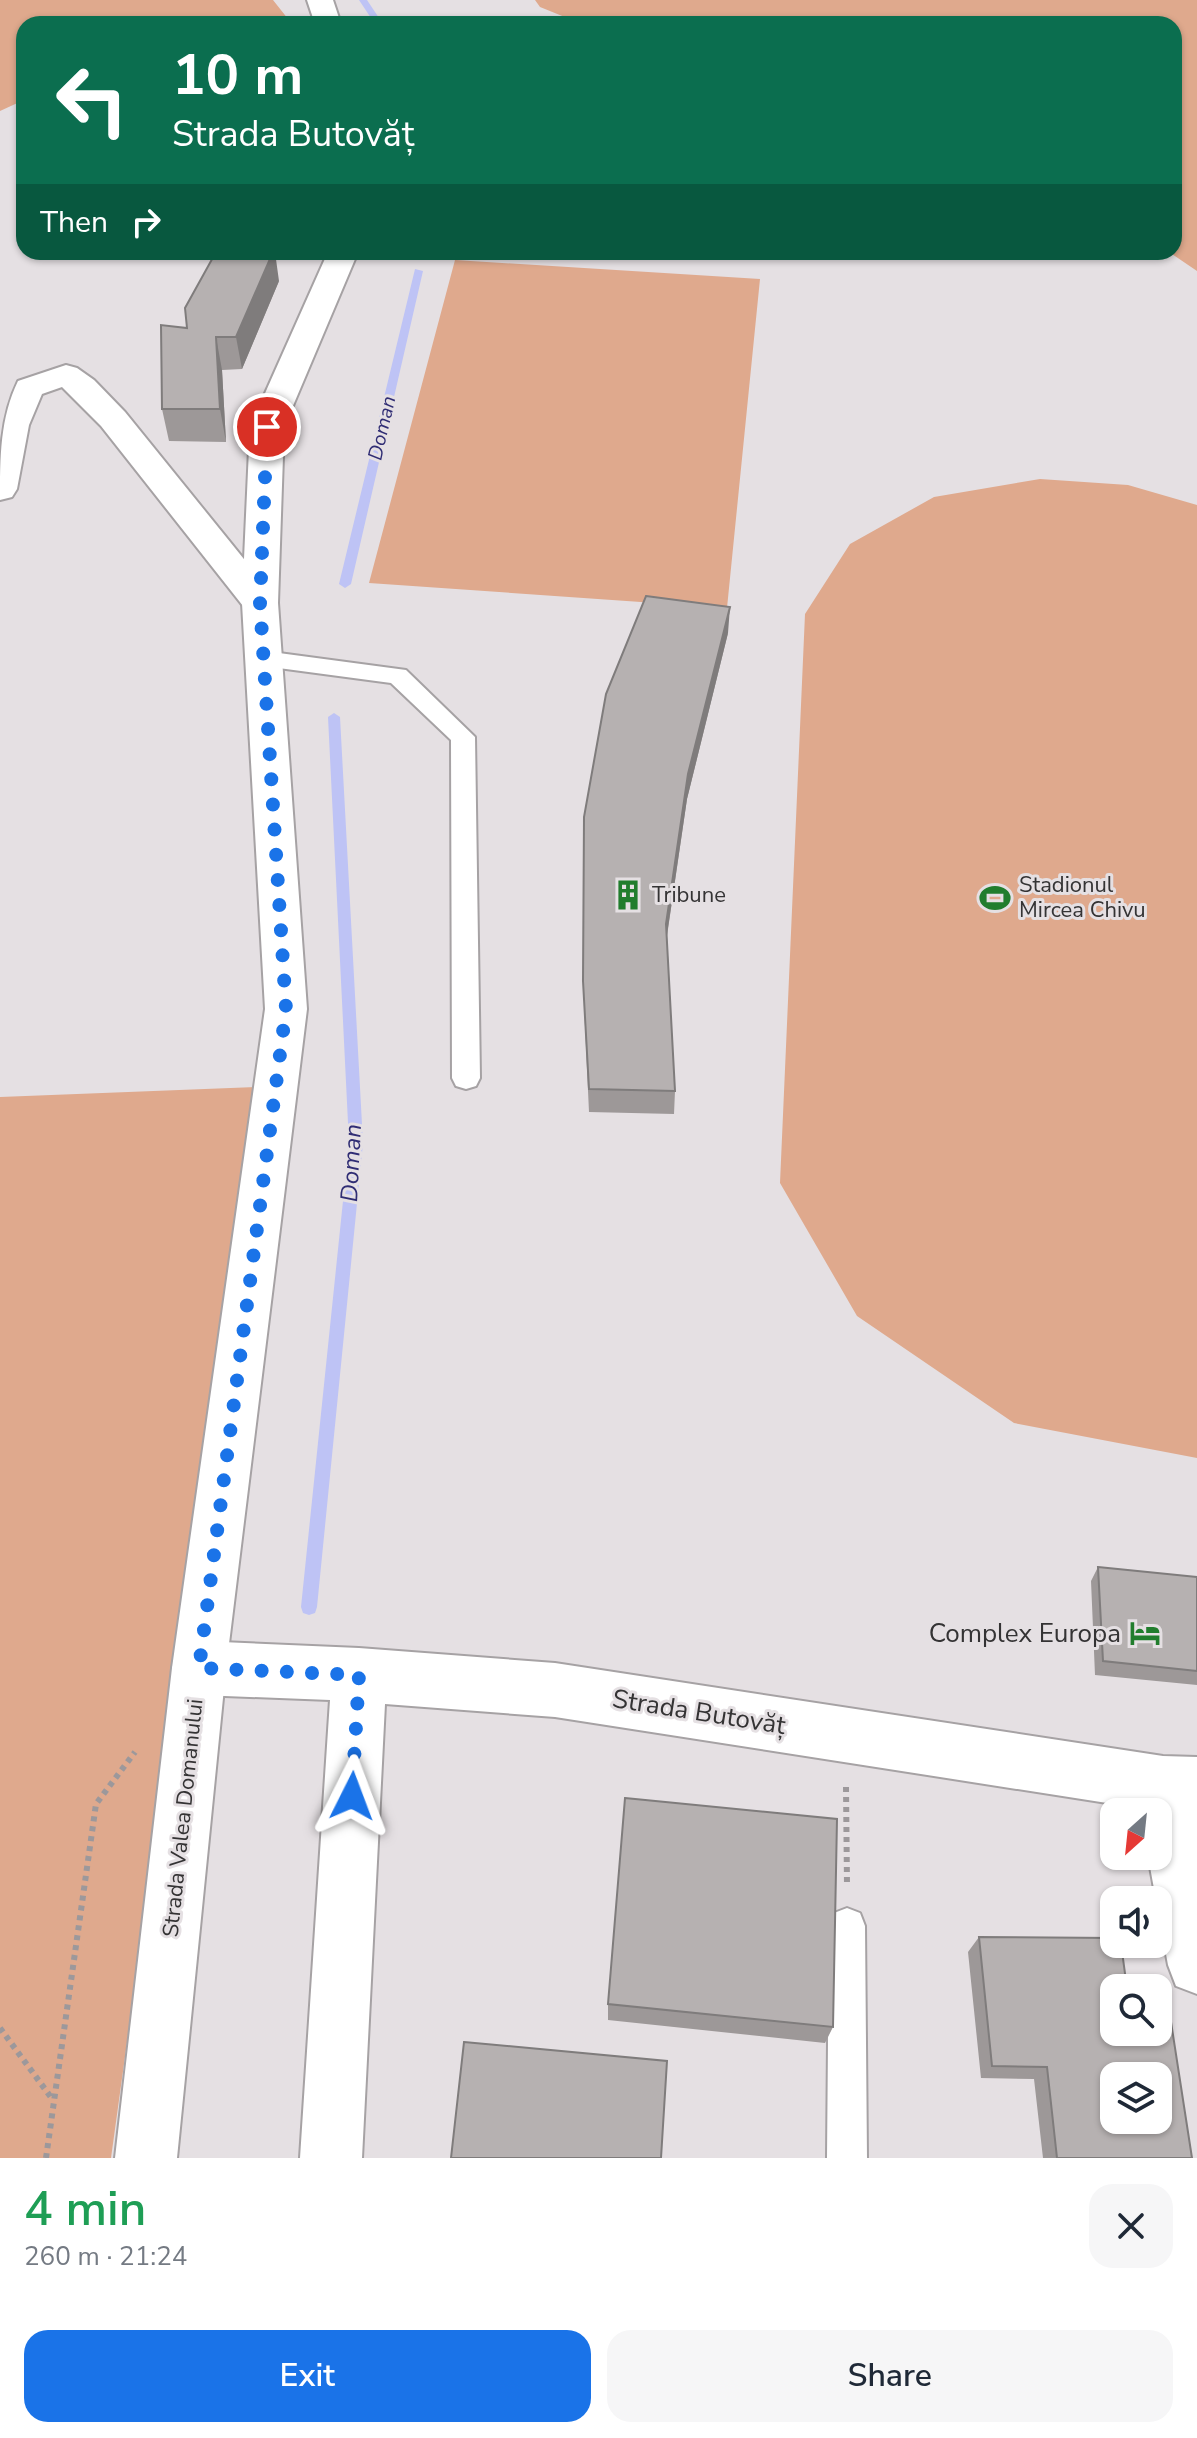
<!DOCTYPE html>
<meta charset="utf-8">
<style>
:root{--surface:#fff;--page:#f6f6f7;--text:#1f2937;--muted:#747a83;--accent:#1a73e8}
body{margin:0;font-family:"Nunito Sans",sans-serif;background:var(--page);color:var(--text);height:100vh;display:flex;flex-direction:column;font-size:30px;white-space:nowrap}
*{box-sizing:border-box;margin:0}
p{font-size:26px;color:var(--muted)}
.icon{flex:none;width:44px;height:44px;fill:none;stroke:currentColor;stroke-width:2;stroke-linecap:round;stroke-linejoin:round}
.map{position:relative;height:2158px;overflow:hidden}
.drawer{display:flex;flex-direction:column;background:var(--surface);flex:1}
.drawer>*{flex:none}
.top-card{position:absolute;left:16px;top:16px;width:1166px;height:244px;border-radius:24px;box-shadow:0 2px 6px #0004;background:#0b6e4f;color:#fff;overflow:hidden}
.needle{width:52px;rotate:207deg}
.buttons{position:absolute;left:1100px;top:1798px;display:grid;gap:16px}
.buttons a{display:grid;place-items:center;width:72px;height:72px;border-radius:16px;background:var(--surface);box-shadow:0 2px 6px #0004;font-size:40px}
.pin{position:absolute;display:grid;place-items:center;width:68px;height:68px;color:#fff;margin:-34px;border:4px solid #fff;border-radius:50%;box-shadow:0 2px 8px #0007}
.me{position:absolute;width:88px;margin:-44px;rotate:3deg;stroke-linejoin:round;filter:drop-shadow(0 0 6px #0008)}
.turn{display:flex;align-items:center;gap:28px;height:168px;padding:0 24px;font-size:36px}
.turn .icon{width:104px;height:104px;stroke-width:2.5}
.turn b{display:block;font-size:56px;line-height:68px}
.then{display:flex;align-items:center;height:76px;padding:0 24px;background:#0003;gap:16px;font-size:30px}
.round{display:grid;place-items:center;flex:none;width:84px;height:84px;border-radius:24px;background:var(--page)}
.summary{display:flex;align-items:center;justify-content:space-between;height:136px;padding:0 24px}
h1{font-size:48px;font-weight:600;line-height:60px;color:#1e9e55}
.action{display:flex;gap:16px;margin-top:auto;padding:16px 24px}
.action a{flex:1;height:92px;border-radius:24px;background:var(--accent);color:#fff;font-size:32px;font-weight:600;line-height:92px;text-align:center}
.action a+a{background:var(--page);color:var(--text)}
.map>svg:first-child{display:block}
</style>
<div class="map">
<svg width="1197" height="2158" viewBox="0 0 1197 2158">
<rect width="100%" height="100%" fill="#e5e0e3"/>
<path fill="#dfa98d" d="M0,0H273L292,24H24V100L0,111Z
M535,0H1197V271L1169,252H1174V24H582L540,7Z
M455,260L760,279L727,608L369,583Z
M1040,479L1128,485L1197,505V1458L1014,1423L857,1316L780,1183L805,614L850,544L934,497Z
M259,1087L111,2158H0V1097Z"/>
<g fill="none" stroke-linecap="round" stroke-linejoin="round">
<path fill="#bec3f5" fill-rule="evenodd" d="M359,0H367L383,24H375Z
M415,269L423,271L351,584L345,588L339,584Z
M334,713L340,717L363,1143L317,1607L315,1613L309,1615L303,1613L301,1607L349,1143L328,717Z"/>
<g stroke="#a6a2a4" stroke-width="4">
<path id="lane" d="M264,651L406,670L475,737L480,1078L476,1086L466,1089L456,1086L452,1078L451,740L391,683L256,665L252,659L256,653Z
M847,1908L860,1913L865,1926L867,2158H827L829,1926L834,1913Z"/>
</g>
<g stroke="#a6a2a4" stroke-width="4">
<path id="street" d="M66,365L77,368L94,380L125,412L273,595L278,603L273,611L260,615L247,611L101,426L62,387L42,394L29,425L17,489L12,497L0,500C0,457 0,418 18,381Z
M199,1641L359,1648L555,1663L1163,1756L1197,1757V1994L1176,1986L1168,1965L1148,1856H1158V1812H1140L1139,1808L555,1717L385,1704L362,2158H300L330,1700L199,1695L180,1687L172,1668L180,1649Z"/>
</g>
<g stroke="#a6a2a4" stroke-width="4">
<path id="primary" d="M307,0H333L341,24H315Z
M328,252H358L284,427L278,603L307,1009L226,1668L177,2158H115L172,1668L265,1009L242,603L250,427Z"/>
</g>
<path stroke="#9c989b" stroke-width="6" stroke-dasharray="5 5" stroke-linecap="butt" d="M846,1787L847,1885
M0,2028L53,2100
M46,2158L96,1804L135,1752"/>
<use href="#lane" fill="#fff" fill-rule="evenodd"/>
<use href="#street" fill="#fff" fill-rule="evenodd"/>
<use href="#primary" fill="#fff" fill-rule="evenodd"/>
</g>
<path fill="#9d9898" d="M279,281L242,369L222,370L226,442L169,441L162,409L187,328Z
M728,633L687,799L667,936L675,1091L674,1114L589,1112L584,1005V817Z
M1098,1567L1197,1577V1685L1095,1675L1091,1581Z
M979,1937L1114,1988L1192,2158H1043L1034,2079L981,2078L968,1952Z
M608,2004L833,2027L825,2043L608,2020Z"/>
<path fill="#7f7c7c" d="M273,252H275L279,281L242,369L236,337Z
M216,337L222,370L226,442L220,409Z
M730,607L728,633L687,799L665,948L666,924L688,774Z"/>
<path fill="#b6b1b1" stroke="#7f7c7c" stroke-width="2" fill-rule="evenodd" d="M216,252H273L236,337H216L220,409H162L161,325L187,328L185,308Z
M646,596L730,607L688,774L666,924L675,1091L589,1089L583,981L584,817L606,694Z
M1098,1567L1197,1577V1671L1103,1661Z
M625,1798L837,1819L833,2027L608,2004Z
M979,1937L1114,1938V1944H1121L1127,1988H1114V2032H1158V2009H1169L1192,2158H1057L1047,2067L992,2066ZM1114,2076H1158V2120H1114Z
M464,2042L667,2061L661,2158H451Z"/>
<g fill="none" stroke-linecap="round" stroke-linejoin="round">
<path stroke="#1a73e8" stroke-width="14" stroke-dasharray="0 25.2" d="M267,427L260,603L286,1009L199,1668L359,1675L352,1796"/>
</g>
<defs>
<g id="building-bare" transform="scale(2.4)"><path d="M-4-6H4V6H1V3H-1V6H-4ZM-2.5-4.3h1.7v1.8h-1.7ZM.8-4.3h1.7v1.8H.8ZM-2.5-1h1.7V.8h-1.7ZM.8-1h1.7V.8H.8Z" fill="#217d2d" stroke="#e5e0e3" stroke-width="2.5" paint-order="stroke"/></g>
<g id="stadium-bare" transform="scale(2.4)"><path d="M0-5a6.5 5 0 1 0 0 10a6.5 5 0 1 0 0-10ZM-3.5-1.8h7v3.6h-7Z" fill="#217d2d" stroke="#e5e0e3" stroke-width="2.5" paint-order="stroke"/></g>
<g id="hotel-bare" transform="scale(2.4)"><path d="M-6-4.5h1.5V1H6V5H4.5V3h-9V5H-6ZM-4 0a1.8 1.8 0 1 1 3.6 0ZM.5 0V-2.5h3Q6-2.5 6 0Z" fill="#217d2d" stroke="#e5e0e3" stroke-width="2.5" paint-order="stroke"/></g>
</defs>
<g fill-rule="evenodd">
<use href="#building-bare" x="628" y="895"/>
<use href="#stadium-bare" x="995" y="898"/>
<use href="#hotel-bare" x="1145" y="1633"/>
</g>
<g text-anchor="middle" dominant-baseline="central" stroke-width="6" stroke-linejoin="round" paint-order="stroke">
<g font-size="20" font-style="italic" fill="#302d74" stroke="#e5e0e3">
<text transform="translate(382 428) rotate(-77)">Doman</text>
</g>
<g font-size="22" fill="#343334" stroke="#e5e0e3" text-anchor="start">
<text x="1019" y="885">Stadionul<tspan x="1019" dy="25">Mircea Chivu</tspan></text>
<text x="652" y="895">Tribune</text>
</g>
<g font-size="22" fill="#343334" stroke="#e5e0e3">
<text transform="translate(183 1818) rotate(-84)">Strada Valea Domanului</text>
</g>
<g font-size="24" font-style="italic" fill="#302d74" stroke="#e5e0e3">
<text transform="translate(351 1163) rotate(-87)">Doman</text>
</g>
<g font-size="26" fill="#343334" stroke="#e5e0e3" text-anchor="end">
<text x="1121" y="1633">Complex Europa</text>
</g>
<g font-size="26" fill="#343334" stroke="#e5e0e3">
<text transform="translate(699 1712) rotate(9)">Strada Butovăț</text>
</g>
</g>
</svg>
<div class="buttons">
<a><svg class="needle" viewBox="-14 -14 28 28"><path d="M0-13l5 13h-10z" fill="#e53935"/><path d="M0 13l5-13h-10z" fill="#747a83"/></svg></a>
<a><svg class="icon" aria-label="sound" viewBox="0 0 24 24"><path d="M4 9h4l5-4v14l-5-4H4zM17 9q2 3 0 6"/></svg></a>
<a><svg class="icon" aria-label="search" viewBox="0 0 24 24"><circle cx="10" cy="10" r="6"/><path d="M15 15l6 6"/></svg></a>
<a><svg class="icon" aria-label="layers" viewBox="0 0 24 24"><path d="M12 4l9 5-9 5-9-5zM3 14l9 5 9-5"/></svg></a>
</div>
<div class="pin" style="left:267px;top:427px;background:#d93025"><svg class="icon" aria-label="arrive" viewBox="0 0 24 24"><path d="M6 21V4h12l-3 4 3 4H6"/></svg></div>
<svg class="me" style="left:352px;top:1796px" viewBox="-20 -20 40 40"><path d="M0-17L14 15 0 8-14 15z" fill="#1a73e8" stroke="#fff" stroke-width="4"/></svg>
<div class="top-card">
<div class="turn"><svg class="icon" aria-label="left" viewBox="0 0 24 24"><path d="M17 20v-9H6M10 6l-5 5 5 5"/></svg><div><b>10 m</b>Strada Butovăț</div></div>
<div class="then">Then<svg class="icon" aria-label="right" viewBox="0 0 24 24"><path d="M7 20v-9h11M14 6l5 5-5 5"/></svg></div>
</div>
</div>
<section class="drawer">
<div class="summary"><div><h1>4 min</h1><p>260 m · 21:24</p></div><a class="round"><svg class="icon" aria-label="close" viewBox="0 0 24 24"><path d="M6 6l12 12M18 6L6 18"/></svg></a></div>
<div class="action"><a>Exit</a><a>Share</a></div>
</section>
